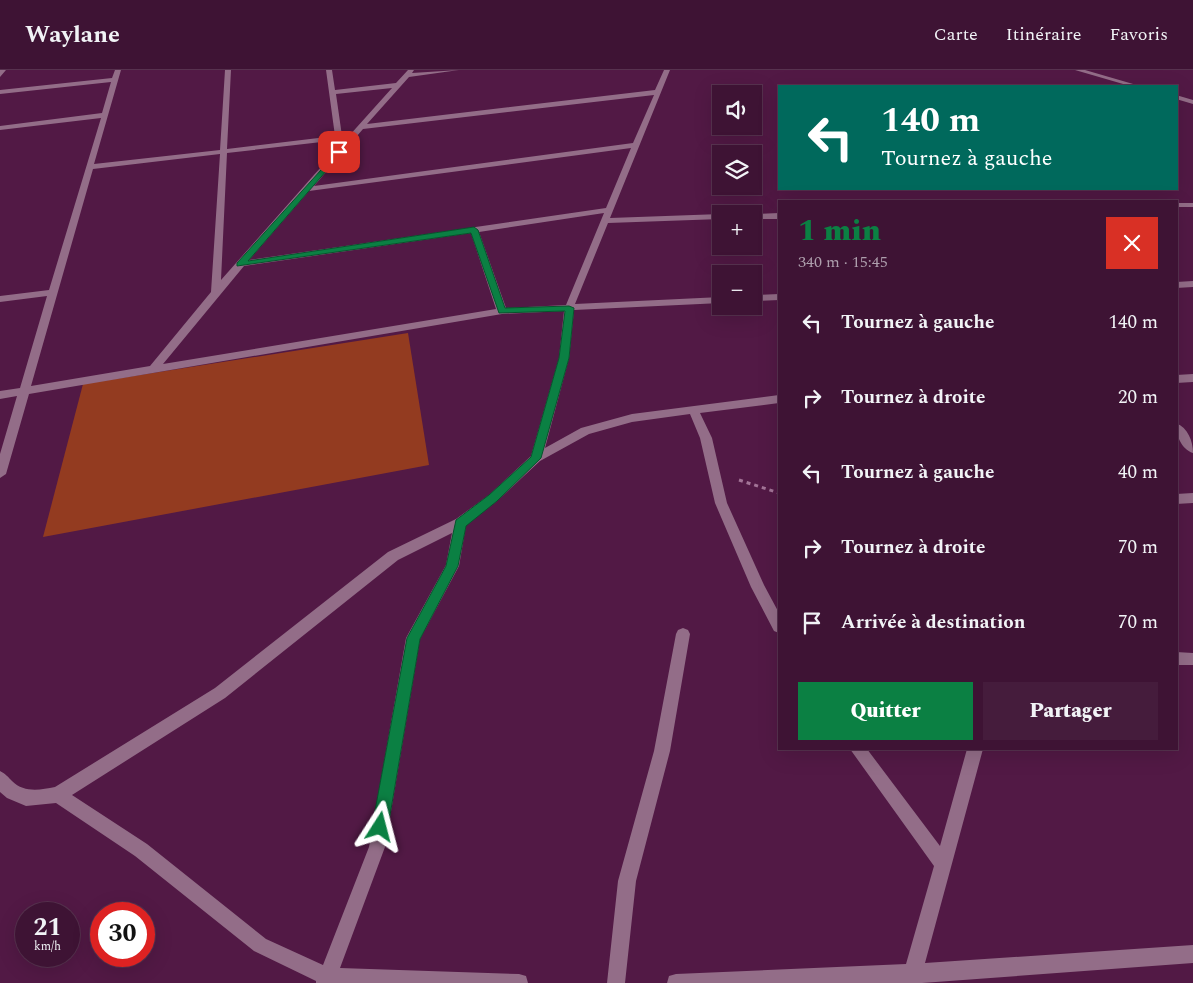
<!DOCTYPE html>
<html lang="fr">
<meta charset="utf-8">
<style>
:root{--surface:#3e1334;--page:#451c3c;--text:#f1f3f6;--muted:#ad9eac;--line:#57324f;--accent:#0b8043}
body{margin:0;font-family:Spectral,serif;background:var(--page);color:var(--text);height:100vh;display:flex;flex-direction:column;font-size:19px;white-space:nowrap}
*{box-sizing:border-box;margin:0}
p{font-size:16px;color:var(--muted)}
.icon{flex:none;width:28px;height:28px;fill:none;stroke:currentColor;stroke-width:2;stroke-linecap:round;stroke-linejoin:round}
.map{position:relative;flex:1;overflow:hidden}
.sheet{position:absolute;left:778px;top:130px;width:400px;height:550px;display:flex;flex-direction:column;background:var(--surface);border-radius:0px;box-shadow:0 5px 20px #0002,0 0 0 1px var(--line)}
.sheet>*{flex:none}
.top-card{position:absolute;left:778px;top:15px;width:400px;height:105px;border-radius:0px;box-shadow:0 5px 20px #0002,0 0 0 1px var(--line);background:#00695c;color:#fff;overflow:hidden}
.tools{position:absolute;left:712px;top:15px;display:grid;gap:10px}
.tools a{display:grid;place-items:center;width:50px;height:50px;border-radius:0px;background:var(--surface);box-shadow:0 5px 20px #0002,0 0 0 1px var(--line);font-size:25px}
.speed{position:absolute;left:15px;top:832px;display:flex;gap:10px;font-size:25px;font-weight:700;text-align:center}
.speed>*{display:grid;place-content:center;width:65px;height:65px;border-radius:50%;background:var(--surface);box-shadow:0 5px 20px #0002,0 0 0 1px var(--line);line-height:1}
.speed small{font-size:12px;font-weight:400}
.speed .limit{border:8px solid #d22;background:#fff;color:#111}
.pin{position:absolute;display:grid;place-items:center;width:42px;height:42px;color:#fff;margin:-21px;border-radius:10px;box-shadow:0 2px 8px #0006}
.me{position:absolute;width:55px;margin:-28px;rotate:9deg;stroke-linejoin:round;filter:drop-shadow(0 0 4px #0008)}
.turn{display:flex;align-items:center;gap:18px;height:105px;padding:0 20px;font-size:22px}
.turn .icon{width:65px;height:65px;stroke-width:2.5}
.turn b{display:block;font-size:35px;line-height:42px}
.round{display:grid;place-items:center;flex:none;width:52px;height:52px;border-radius:0px;background:var(--page)}
.summary{display:flex;align-items:center;justify-content:space-between;height:85px;padding:0 20px}
h1{font-size:30px;font-weight:800;line-height:38px;color:var(--accent)}
.action{display:flex;gap:10px;margin-top:auto;padding:10px 20px}
.action a{flex:1;height:58px;border-radius:0px;background:var(--accent);color:#fff;font-size:20px;font-weight:800;line-height:58px;text-align:center}
.action a+a{background:var(--page);color:var(--text)}
ul{padding:0;list-style:none}
li{display:flex;align-items:center;gap:15px;height:75px;padding:0 20px}
li div{flex:1}
li b{display:block;font-size:19px}
li em{font-style:normal}
header{display:flex;align-items:center;gap:30px;box-sizing:border-box;height:70px;padding:0 25px;background:var(--surface);border-bottom:1px solid var(--line)}
header strong{font-size:24px}
nav{display:flex;gap:28px;margin-inline-start:auto;font-size:18px}
.map>svg:first-child{display:block}
</style>
<header>
<strong>Waylane</strong>
<nav><a>Carte</a><a>Itinéraire</a><a>Favoris</a></nav>
</header>
<div class="map">
<svg width="1193" height="913" viewBox="0 0 1193 913">
<rect width="100%" height="100%" fill="#521945"/>
<path fill="#933b20" d="M408,263L429,395L43,467L83,314Z"/>
<g fill="none" stroke-linecap="round" stroke-linejoin="round">
<path stroke="#a37497" stroke-width="3" stroke-dasharray="4 4" stroke-linecap="butt" d="M739,410L779,423"/>
<path fill="#936d88" fill-rule="evenodd" d="M0,0H6L0,7Z
M115,0H121L94,94L220,80L225,0H231L227,79L335,66L326,0H332L335,20L396,13L408,0H414L412,3L459,0L409,7L367,54L655,20L664,0H670L610,148L721,144V149L608,153L575,234L721,227V233L574,240L569,288L545,378L581,358L632,344L779,325V333L700,343L712,368L727,433L764,515L779,543V563L774,561L751,517L715,433L700,368L690,344L632,352L589,364L540,391L497,431L466,455L459,496L420,569L385,777L340,898L519,904L526,906L528,913H316V911L254,881L135,786L56,733L26,736L7,728L0,722V701C6,704 8,707 12,711C24,723 40,720 55,717L215,618L388,482L456,449L489,425L531,386L559,288L564,241L502,244L29,324L6,404L0,408V384L17,326L0,329V321L20,318L47,226L0,232V226L49,220L101,48L0,60V56L102,43L111,12L0,24V20L112,8ZM392,18L348,67L342,66L336,24ZM654,25L633,73L314,116L363,59ZM339,70L344,71L221,210L227,83ZM631,78L606,138L249,190L309,121ZM220,84L211,222L150,296L31,316L93,99ZM604,143L566,235L506,238L479,162ZM471,163L496,239L163,294L244,196ZM452,463L446,495L406,568L369,777L323,895L266,869L147,774L72,725L225,628L398,490Z
M1075,0H1085L1140,16H1130Z
M1176,25L1193,30V34L1176,29Z
M1176,133H1193V137H1176Z
M779,143V149H754V144Z
M1193,211V217L1176,218V212Z
M779,224V230L754,231V225Z
M1193,304V312L1176,313V305Z
M1176,353C1188,358 1193,371 1193,383C1181,379 1176,365 1176,353Z
M1193,423V433L1176,434V424Z
M683,558L688,560L690,564L670,681L636,811L625,913H607L618,811L654,681L676,564L678,560Z
M1176,582L1193,583V595H1176Z
M850,679H867L940,776L967,679H983L925,893L1193,875V893L922,913H667L669,906L676,904L906,894L934,796Z"/>
</g>
<path fill="#0b8043" stroke="#07532c" d="M339,80L342,82L341,84L248,191L474,157L478,160L505,238L569,236L574,238L569,288L541,388L497,431L466,456L458,496L420,569L388,757L385,762L380,765L375,762L372,757L407,568L446,496L456,450L489,425L531,387L559,288L565,241L499,243L471,163L237,196V193Z"/>
</svg>
<div class="tools">
<a><svg class="icon" aria-label="sound" viewBox="0 0 24 24"><path d="M4 9h4l5-4v14l-5-4H4zM17 9q2 3 0 6"/></svg></a>
<a><svg class="icon" aria-label="layers" viewBox="0 0 24 24"><path d="M12 4l9 5-9 5-9-5zM3 14l9 5 9-5"/></svg></a>
<a>+</a>
<a>−</a>
</div>
<div class="speed"><div>21<small>km/h</small></div><div class="limit">30</div></div>
<div class="pin" style="left:339px;top:82px;background:#d93025"><svg class="icon" aria-label="arrive" viewBox="0 0 24 24"><path d="M6 21V4h12l-3 4 3 4H6"/></svg></div>
<svg class="me" style="left:380px;top:757px" viewBox="-20 -20 40 40"><path d="M0-17L14 15 0 8-14 15z" fill="#0b8043" stroke="#fff" stroke-width="4"/></svg>
<div class="top-card">
<div class="turn"><svg class="icon" aria-label="left" viewBox="0 0 24 24"><path d="M17 20v-9H6M10 6l-5 5 5 5"/></svg><div><b>140 m</b>Tournez à gauche</div></div>
</div>
<section class="sheet">
<div class="summary"><div><h1>1 min</h1><p>340 m · 15:45</p></div><a class="round" style="background:#d93025;color:#fff"><svg class="icon" aria-label="close" viewBox="0 0 24 24"><path d="M6 6l12 12M18 6L6 18"/></svg></a></div>
<ul>
<li><svg class="icon" aria-label="left" viewBox="0 0 24 24"><path d="M17 20v-9H6M10 6l-5 5 5 5"/></svg><div><b>Tournez à gauche</b></div><em>140 m</em></li>
<li><svg class="icon" aria-label="right" viewBox="0 0 24 24"><path d="M7 20v-9h11M14 6l5 5-5 5"/></svg><div><b>Tournez à droite</b></div><em>20 m</em></li>
<li><svg class="icon" aria-label="left" viewBox="0 0 24 24"><path d="M17 20v-9H6M10 6l-5 5 5 5"/></svg><div><b>Tournez à gauche</b></div><em>40 m</em></li>
<li><svg class="icon" aria-label="right" viewBox="0 0 24 24"><path d="M7 20v-9h11M14 6l5 5-5 5"/></svg><div><b>Tournez à droite</b></div><em>70 m</em></li>
<li><svg class="icon" aria-label="arrive" viewBox="0 0 24 24"><path d="M6 21V4h12l-3 4 3 4H6"/></svg><div><b>Arrivée à destination</b></div><em>70 m</em></li>
</ul>
<div class="action"><a>Quitter</a><a>Partager</a></div>
</section>
</div>
